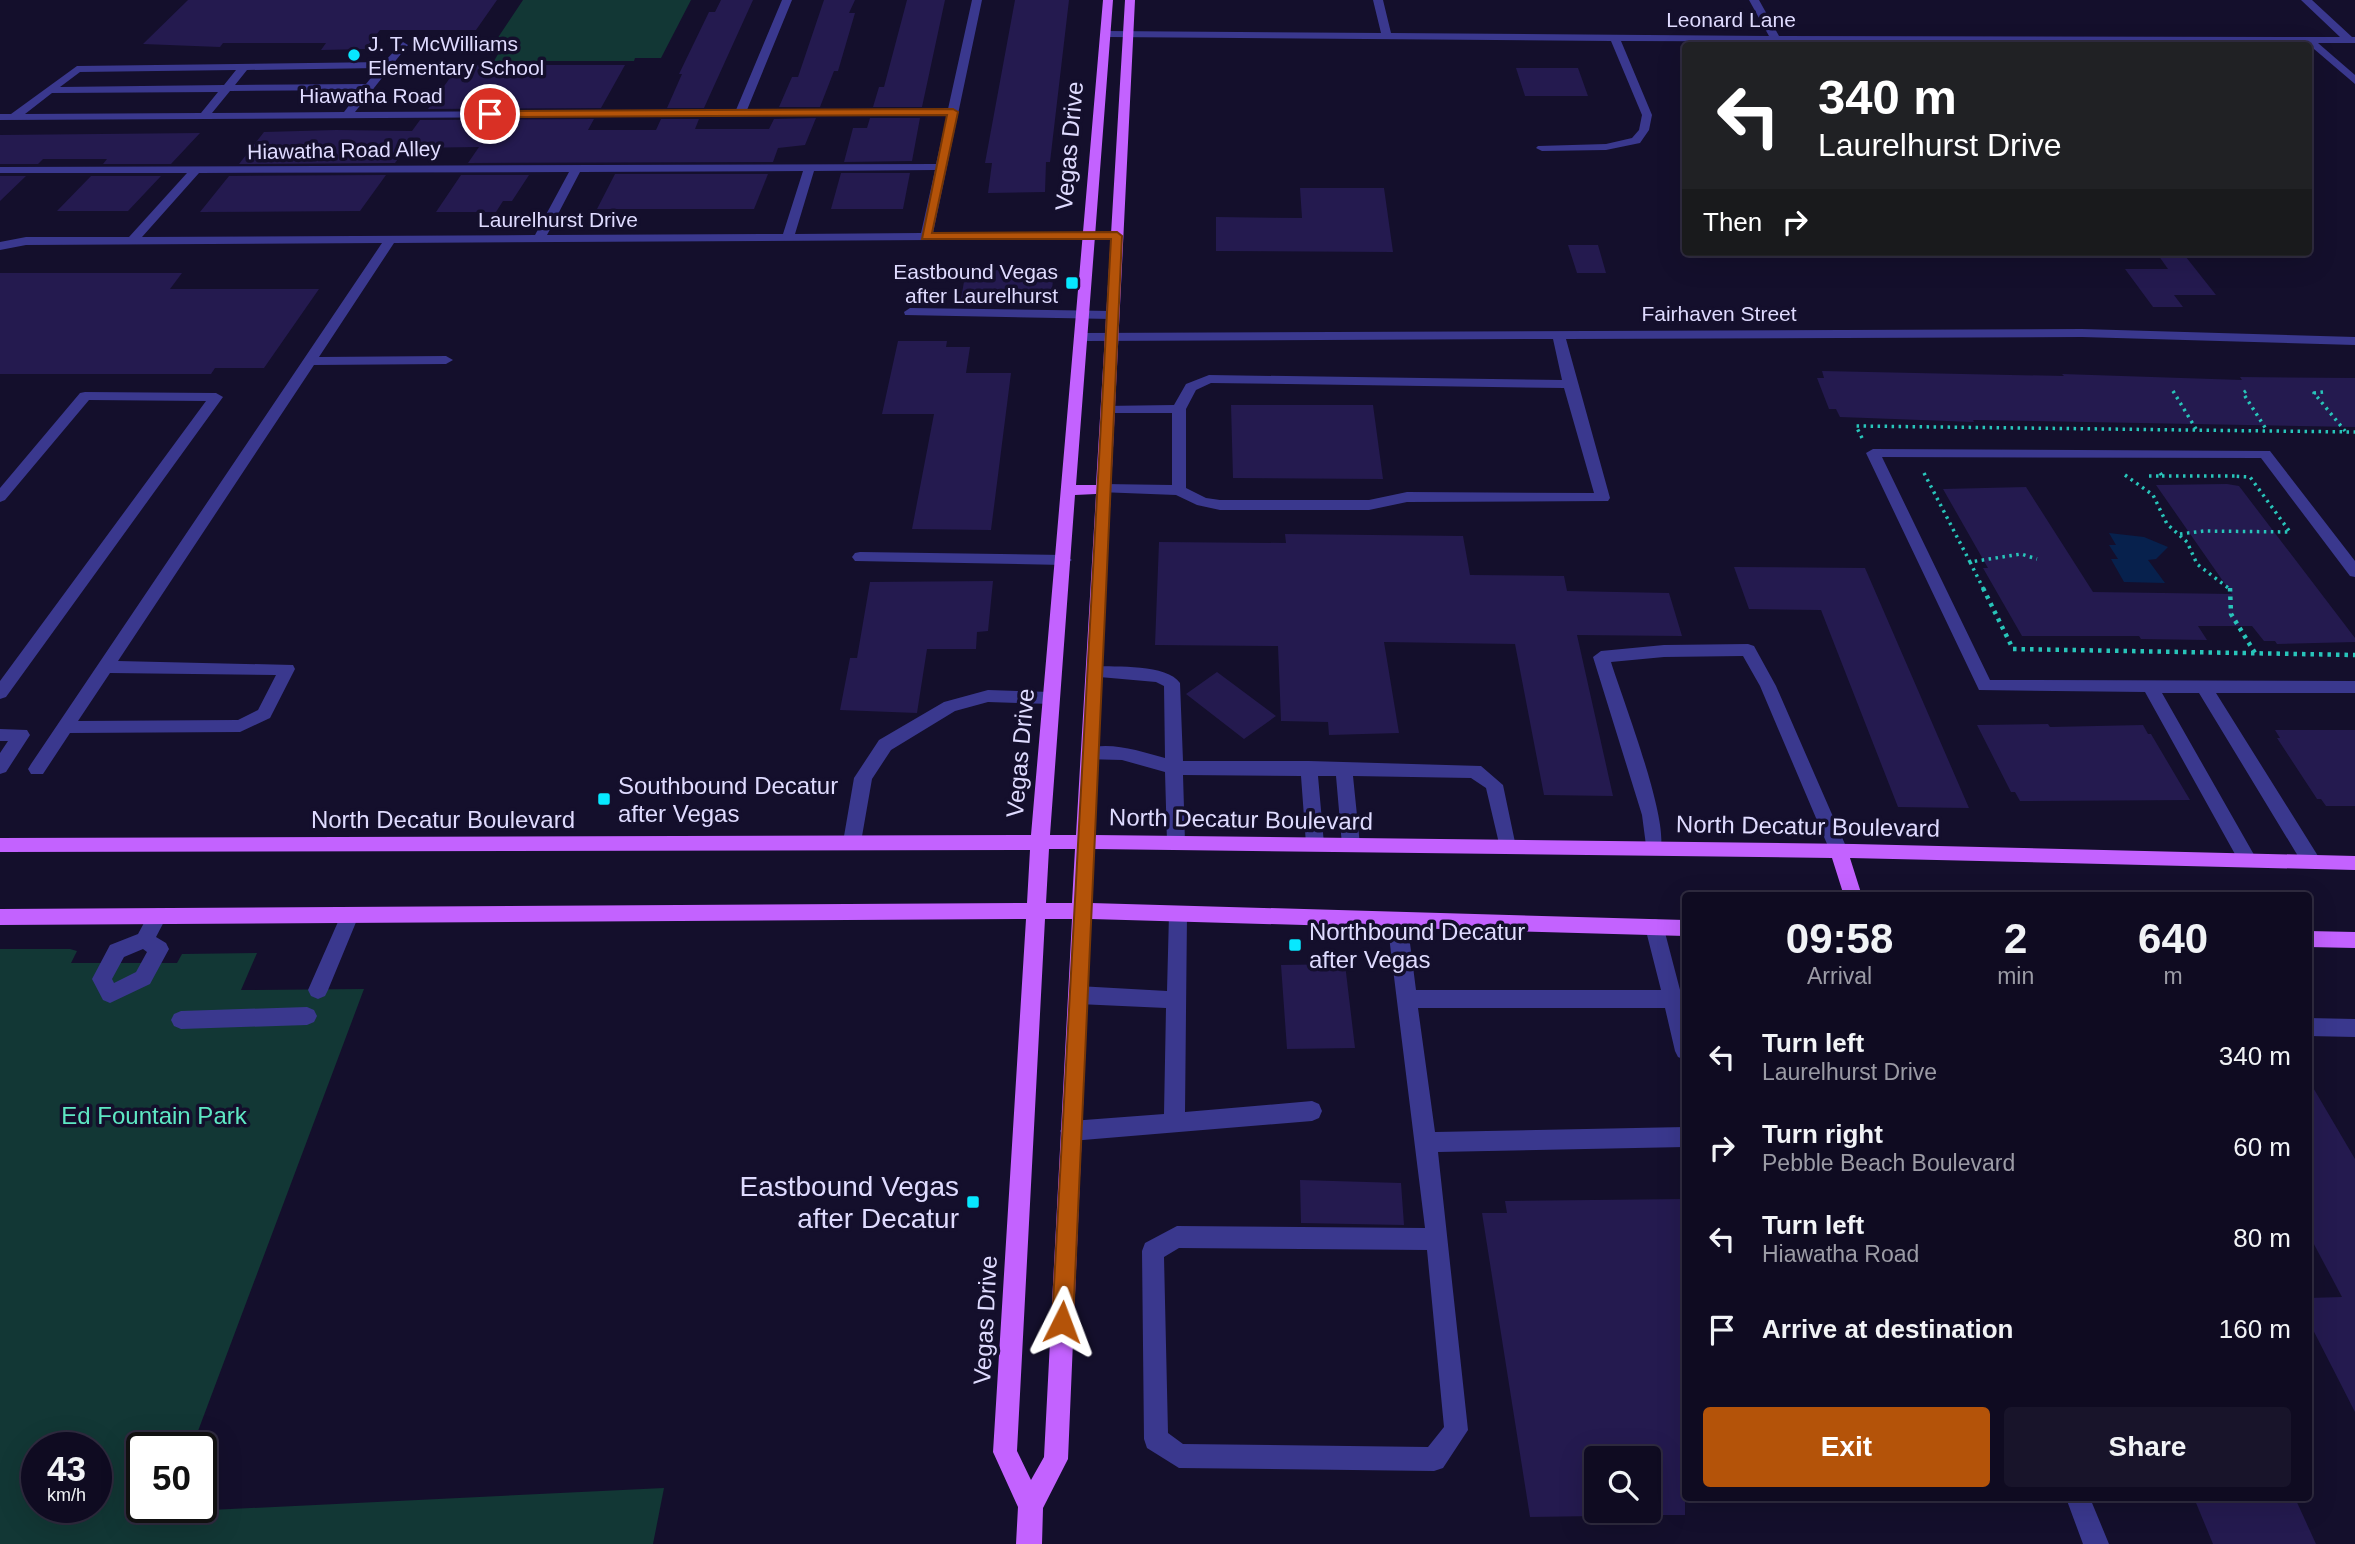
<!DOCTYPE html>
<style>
:root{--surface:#0f0b21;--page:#18142a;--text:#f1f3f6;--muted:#9b9ba5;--line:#2f2b3f;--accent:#b45309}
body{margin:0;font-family:Arial,sans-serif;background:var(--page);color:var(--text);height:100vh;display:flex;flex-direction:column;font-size:26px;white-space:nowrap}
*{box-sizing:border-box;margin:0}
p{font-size:23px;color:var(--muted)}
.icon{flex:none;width:38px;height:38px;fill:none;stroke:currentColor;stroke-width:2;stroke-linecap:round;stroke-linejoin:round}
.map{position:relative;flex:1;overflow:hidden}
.side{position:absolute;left:1682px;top:892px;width:630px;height:609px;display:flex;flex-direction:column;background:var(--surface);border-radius:7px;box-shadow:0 7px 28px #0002,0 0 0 2px var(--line)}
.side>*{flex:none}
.banner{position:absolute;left:1682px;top:42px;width:630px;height:214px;border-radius:7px;box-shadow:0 7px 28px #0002,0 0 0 2px var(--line);background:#202124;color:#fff;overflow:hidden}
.controls{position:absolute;left:1584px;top:1446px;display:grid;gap:14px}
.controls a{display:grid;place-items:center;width:77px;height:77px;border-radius:7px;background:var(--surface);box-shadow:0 7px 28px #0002,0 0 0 2px var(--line);font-size:35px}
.speed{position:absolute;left:21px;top:1432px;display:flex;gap:14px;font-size:35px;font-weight:700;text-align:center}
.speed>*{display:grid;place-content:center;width:91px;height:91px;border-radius:50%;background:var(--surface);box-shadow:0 7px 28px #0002,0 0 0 2px var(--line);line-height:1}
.speed small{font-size:18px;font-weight:400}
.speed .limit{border:4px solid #111;border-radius:10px;background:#fff;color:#111}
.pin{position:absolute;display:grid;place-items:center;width:60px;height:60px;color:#fff;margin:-30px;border:4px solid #fff;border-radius:50%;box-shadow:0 2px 7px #0007}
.me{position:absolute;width:77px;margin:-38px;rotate:3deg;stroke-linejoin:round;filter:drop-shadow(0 0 5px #0008)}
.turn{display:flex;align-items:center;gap:24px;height:147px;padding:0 21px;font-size:32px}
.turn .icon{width:91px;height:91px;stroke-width:2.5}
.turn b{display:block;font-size:49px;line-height:60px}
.then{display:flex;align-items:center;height:66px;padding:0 21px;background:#0003;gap:14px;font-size:26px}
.eta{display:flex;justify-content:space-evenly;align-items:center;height:119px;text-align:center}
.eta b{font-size:42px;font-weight:600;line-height:49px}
.cta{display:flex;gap:14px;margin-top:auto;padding:14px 21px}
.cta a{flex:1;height:80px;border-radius:7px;background:var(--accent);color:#fff;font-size:28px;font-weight:600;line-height:80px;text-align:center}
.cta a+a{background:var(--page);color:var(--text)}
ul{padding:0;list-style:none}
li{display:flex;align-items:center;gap:21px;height:91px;padding:0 21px}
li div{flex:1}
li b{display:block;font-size:26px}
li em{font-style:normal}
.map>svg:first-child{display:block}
</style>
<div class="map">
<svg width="2355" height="1544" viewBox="0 0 2355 1544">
<rect width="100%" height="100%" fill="#140f2c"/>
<path fill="#123735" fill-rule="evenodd" d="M523,0H691L661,58H635L634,61H494L501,49L491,48Z
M0,949H70L77,951L71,963H177L182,954L257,953L241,990L364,989L192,1447H142V1507H170L169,1512L664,1488L653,1544H0ZM37,1447H96V1507H37Z"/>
<path fill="#07214d" d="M2109,533L2144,537L2168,547L2156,559L2148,560L2165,583L2124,582L2111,559H2118L2109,545H2116Z"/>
<path fill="#241a4f" d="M188,0H497L476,30H380L365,49L321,50L326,43H223L220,47L143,44Z
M721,0H753L704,108H667L682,74H679L709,12H715Z
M824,0H855L849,13H855L838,71H834L820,107H779L792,77H798Z
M907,0H945L922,107H873L879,87H884Z
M1015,0H1069L1050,162H1046L1045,192L988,193L992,163H985Z
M459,65H625L601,108L428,109Z
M1516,68H1578L1588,96H1525Z
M816,118L805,145L778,148L773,162L468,163L479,147L406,148L395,163L239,164L264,132L336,130L412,131L420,120L594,119L588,130H656L661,119H699L695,129H769L774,119Z
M870,118H920L912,161L844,162L853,128H867Z
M200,133L171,164H103L107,159H43L38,164H0V135Z
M841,173H910L903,209H831Z
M615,174H768L754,209H597Z
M386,175L360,211L200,212L229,176Z
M461,175H529L512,201H503L496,212H436Z
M0,176H26L0,201Z
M91,176H161L128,211H57Z
M1300,188H1384L1393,252L1216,251V217L1302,218Z
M1568,245H1598L1606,273H1577Z
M2156,252H2182L2216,295H2174L2183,307H2153L2125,269H2168Z
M966,270L1054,271L1051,299H961Z
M0,273H182L170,289H319L264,368H215L211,374H0Z
M898,341H947L946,347H970L966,373H1011L991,530L912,529L934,414H882Z
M1822,371L2064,376L2062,374L2242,380L2240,377L2355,378V427L1973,420L1974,422L1840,417L1836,409H1829L1817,378H1824Z
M1231,405H1373L1383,479L1233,478Z
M2227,484L2239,486L2355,638V642L2277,644L2275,641H2264L2252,626H2198L2207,640L2141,639L2139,636H2022L1983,568H1988L1943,489L2026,487L2093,592L2232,594L2156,485Z
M1285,534L1463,536L1470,575L1564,576L1567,591L1669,593L1682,636L1577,635L1613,796L1544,795L1515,644L1384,642L1399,733L1329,735L1328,722L1281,721L1278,646L1155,645L1159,542L1286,543Z
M1734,567L1865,568L1969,808L1898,807L1821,610L1749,609Z
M993,581L988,631L977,632L976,649H927L917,713L840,710L850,658H857L870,582Z
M1217,672L1276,716L1244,739L1186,694Z
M2048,724L2050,727L2143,725L2148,734H2151L2190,800L2020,801L2015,792H2011L1977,725Z
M2275,730H2355V806H2326L2321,799H2317L2277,738H2280Z
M1345,964L1355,1048L1287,1049L1281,965Z
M2308,1079L2355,1159V1412L2308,1320V1298L2342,1297L2308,1233Z
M1300,1180L1401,1183L1404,1225L1301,1223Z
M1685,1199V1515H1648V1458H1596V1516L1530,1517L1482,1213H1507L1505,1201Z
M2194,1498H2295L2316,1544H2213Z"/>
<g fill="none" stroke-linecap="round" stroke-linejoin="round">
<path stroke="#28c5ba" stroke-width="3.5" stroke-dasharray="2.5 4.5" stroke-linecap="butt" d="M2173,391L2196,429
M2246,391L2243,393L2266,429
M2323,392L2314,393L2345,431
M1862,438L1856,426L2355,432
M1924,473L1970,562L2021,554L2037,559
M2125,475L2153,495L2167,524L2187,542L2197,564L2231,590
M2149,476H2162L2159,471
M2162,476H2235
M2180,534L2204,531L2290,532L2250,477L2232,476
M1970,562L1984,590"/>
<path stroke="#28c5ba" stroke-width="4.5" stroke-dasharray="3.5 5" stroke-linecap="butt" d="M1983,588L2013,649L2355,655
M2230,588L2231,614L2255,653"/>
<path fill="#3a388e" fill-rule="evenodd" d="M782,0H792L747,110L948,109L972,0H982L933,233L1117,232L1123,236L1121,239L394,243L319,357L446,356L453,360L446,364L314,365L118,661L293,665L295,669L270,718L240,732L70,733L43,774H31L28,769L31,764L382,243L26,245L0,250V242L26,237H129L187,173H0V167L936,164L947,115L0,120V114H11L77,66L384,62L403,42L408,45L355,112L736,110ZM379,68L366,84L235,85L247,70ZM236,70L224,85L60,87L80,72ZM361,90L344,112L212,113L230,91ZM218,92L201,113L25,114L52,93ZM935,170L921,233L795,234L814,171ZM803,171L783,234L547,235L580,172ZM569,172L535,235L142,237L199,173ZM110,673L276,675L258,710L238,720L78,721Z
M1373,0H1383L1391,33L1769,36L1749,0H1759L1779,36L2340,37L2301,0H2312L2352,37H2355V43H2318L2355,75V84L2307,43L1621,41L1652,115L1649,130L1640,143L1606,150L1542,151L1536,148L1538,146L1606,144L1632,138L1639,130L1642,115L1611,41L1106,37L1101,34L1106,31L1381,33Z
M910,308L1112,311L1118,315L1112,319L905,315L904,312Z
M2082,329L2355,337V345L2082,337L1566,339L1610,498L1608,501L1407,502L1369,510H1220L1197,505L1176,495L1099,492L1097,489L1099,486L1104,484L1172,485V413H1108L1101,409L1103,406L1174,405L1186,384L1209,375L1562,380L1553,339L1083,341L1076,337L1083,333ZM1211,383L1564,388L1594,493L1407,492L1369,500H1220L1206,498L1186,488V409L1196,390Z
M85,392L216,393L223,397L6,697L0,699V681L206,401L89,400L5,500L0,502V488L80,393Z
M1873,449L2270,451L2355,561V577L2350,576L2261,458L1882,457L1990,680L2355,681V693H2216L2318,856L2320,861L2318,866L2311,868L2304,866L2199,693H2162L2257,860L2255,865L2248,867L2241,865L2145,692L1979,690L1866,453Z
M860,552L1064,555L1072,560L1064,565L855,561L852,557L855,553Z
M1748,644L1754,646L1776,686L1848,851L1845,856L1839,858L1833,856L1830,851L1760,686L1743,656L1664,657L1611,662C1621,695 1673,828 1659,853L1653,855L1647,853L1642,815L1593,657L1601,651L1664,645Z
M1094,666C1116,667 1167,664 1180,683L1183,761H1309L1481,766L1503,785L1516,847L1513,852L1507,854L1501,852L1486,788L1471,778L1353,776L1360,845L1357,850L1351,852L1345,850L1342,845L1336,776H1318L1324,844L1321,849L1315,851L1309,849L1306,844L1301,776L1183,775L1185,842L1182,847L1176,849L1170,847L1167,842L1165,772L1122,760L1084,759L1081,754L1084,749C1111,741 1139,751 1165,758L1164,686L1156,682L1088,676L1086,672Z
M988,690L1052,692L1060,698L1052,704L988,702L955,711L891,750L872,779L861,842L858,847L852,849L846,847L843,842L854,778L879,740L944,702Z
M0,729L27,730L30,735L6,772L0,774V753L8,741H0Z
M1178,906L1185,908L1187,914L1185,1112L1312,1101L1319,1104L1322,1111L1319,1118L1312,1121L1071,1141L1064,1138L1060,1131L1064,1124L1071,1121L1164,1114L1166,1008L1078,1004L1071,1001L1068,995L1071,989L1078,986L1167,991L1169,914L1171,908Z
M350,907L357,909L359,915L328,990L325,996L318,999L311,996L308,990L341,915L343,909Z
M158,908L165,910L167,916L156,937L166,943L169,949L150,984L110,1003L103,1000L92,979L110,945L138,934L151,910ZM143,949L147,952L136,972L114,983L112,979L124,957Z
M1397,912L1404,914L1407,920L1416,990H1661L1645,927L1648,921L1655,919L1662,921L1685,1009V1060L1678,1057L1675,1051L1665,1008H1418L1435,1132L1685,1127V1147L1438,1152L1468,1430L1443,1468L1434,1471L1179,1468L1147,1448L1144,1439L1142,1251L1145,1243L1177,1226L1425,1228L1387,920L1390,914ZM1179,1248L1427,1250L1444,1427L1428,1447L1183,1444L1168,1433L1164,1257Z
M307,1007L314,1010L317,1016L314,1022L307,1025L181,1029L174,1026L171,1020L174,1014L181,1011Z
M2308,1018L2355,1019V1037L2308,1036Z
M2066,1498H2090L2109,1544H2083Z"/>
<path fill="#c362ff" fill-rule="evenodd" d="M1103,0H1113L1076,485H1096L1125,0H1135L1094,835L1854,844L2355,856V870L1850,858L1862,896H1844L1832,858L1094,849L1091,903L1685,920V936L1091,919L1068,1459L1043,1508L1042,1544H1016L1018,1507L993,1452L1026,919L0,925V909L1027,903L1030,850L0,852V838L1031,835ZM1096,494L1076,835H1050L1075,495ZM1049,849H1075L1072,903H1046ZM1045,919H1072L1044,1457L1031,1480L1017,1451Z
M2308,931L2355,932V948L2308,947Z"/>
</g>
<path fill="#b45309" stroke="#753606" stroke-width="2" d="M953,109L958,112L932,233L1117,232L1122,236L1073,1322L1070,1330L1062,1333L1055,1330L1052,1322L1111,239H922L947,115L490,117L485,114L490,111Z"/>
<g fill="#07e8ff" stroke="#140f2c" stroke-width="2.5">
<circle cx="354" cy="55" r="7"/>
<rect x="1065" y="276" width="14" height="14" rx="3.5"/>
<rect x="597" y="792" width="14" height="14" rx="3.5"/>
<rect x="1288" y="938" width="14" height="14" rx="3.5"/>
<rect x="966" y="1195" width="14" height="14" rx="3.5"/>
</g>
<g text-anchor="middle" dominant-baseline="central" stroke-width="7" stroke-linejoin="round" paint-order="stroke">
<g font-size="21" fill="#dfdbff" stroke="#140f2c">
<text x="1731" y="19">Leonard Lane</text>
<text x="371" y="95">Hiawatha Road</text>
<text transform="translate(344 150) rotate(-1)">Hiawatha Road Alley</text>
<text x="558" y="219">Laurelhurst Drive</text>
<text x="1719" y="313">Fairhaven Street</text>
</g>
<g font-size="21" fill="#dfdbff" stroke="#140f2c" text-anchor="start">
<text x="368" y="43">J. T. McWilliams<tspan x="368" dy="24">Elementary School</tspan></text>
<text x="1058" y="271" text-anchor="end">Eastbound Vegas<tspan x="1058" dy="24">after Laurelhurst</tspan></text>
</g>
<g font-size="24" fill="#dfdbff" stroke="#140f2c">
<text transform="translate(1069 146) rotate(-85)">Vegas Drive</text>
<text transform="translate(1020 753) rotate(-85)">Vegas Drive</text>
<text x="443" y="819">North Decatur Boulevard</text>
<text transform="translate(1241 819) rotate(1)">North Decatur Boulevard</text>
<text transform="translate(1808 826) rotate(1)">North Decatur Boulevard</text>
<text transform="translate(985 1320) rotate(-87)">Vegas Drive</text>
</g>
<g font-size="24" fill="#dfdbff" stroke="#140f2c" text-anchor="start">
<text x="618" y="785">Southbound Decatur<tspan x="618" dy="28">after Vegas</tspan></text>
<text x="1309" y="931">Northbound Decatur<tspan x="1309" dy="28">after Vegas</tspan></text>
</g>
<g font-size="24" fill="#5ee8c4" stroke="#140f2c">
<text x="154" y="1115">Ed Fountain Park</text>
</g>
<g font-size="28" fill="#dfdbff" stroke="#140f2c" text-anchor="end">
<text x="959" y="1186">Eastbound Vegas<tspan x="959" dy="32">after Decatur</tspan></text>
</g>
</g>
</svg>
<div class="controls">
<a><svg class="icon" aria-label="search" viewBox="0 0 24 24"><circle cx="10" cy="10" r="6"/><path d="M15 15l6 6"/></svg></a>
</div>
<div class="speed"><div>43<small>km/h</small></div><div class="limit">50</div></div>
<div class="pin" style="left:490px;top:114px;background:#d93025"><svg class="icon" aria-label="arrive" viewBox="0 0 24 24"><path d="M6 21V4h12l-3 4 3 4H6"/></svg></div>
<svg class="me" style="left:1062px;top:1322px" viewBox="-20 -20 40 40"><path d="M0-17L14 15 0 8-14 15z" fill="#b45309" stroke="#fff" stroke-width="4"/></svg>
<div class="banner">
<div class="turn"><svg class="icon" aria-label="left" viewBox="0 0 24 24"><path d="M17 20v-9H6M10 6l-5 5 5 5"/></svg><div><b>340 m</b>Laurelhurst Drive</div></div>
<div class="then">Then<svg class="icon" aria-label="right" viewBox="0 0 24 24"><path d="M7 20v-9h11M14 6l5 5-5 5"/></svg></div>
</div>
<section class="side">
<div class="eta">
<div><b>09:58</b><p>Arrival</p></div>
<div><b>2</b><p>min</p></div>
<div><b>640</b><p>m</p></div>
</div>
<ul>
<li><svg class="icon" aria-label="left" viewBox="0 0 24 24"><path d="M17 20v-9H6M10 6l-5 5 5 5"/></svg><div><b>Turn left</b><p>Laurelhurst Drive</p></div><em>340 m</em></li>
<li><svg class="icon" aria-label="right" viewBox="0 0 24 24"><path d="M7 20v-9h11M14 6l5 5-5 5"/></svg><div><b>Turn right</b><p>Pebble Beach Boulevard</p></div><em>60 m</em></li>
<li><svg class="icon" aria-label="left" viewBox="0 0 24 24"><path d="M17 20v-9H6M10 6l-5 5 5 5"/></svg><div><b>Turn left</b><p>Hiawatha Road</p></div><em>80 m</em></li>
<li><svg class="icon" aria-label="arrive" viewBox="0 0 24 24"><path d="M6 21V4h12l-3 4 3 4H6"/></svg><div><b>Arrive at destination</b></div><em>160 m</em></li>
</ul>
<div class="cta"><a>Exit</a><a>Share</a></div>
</section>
</div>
